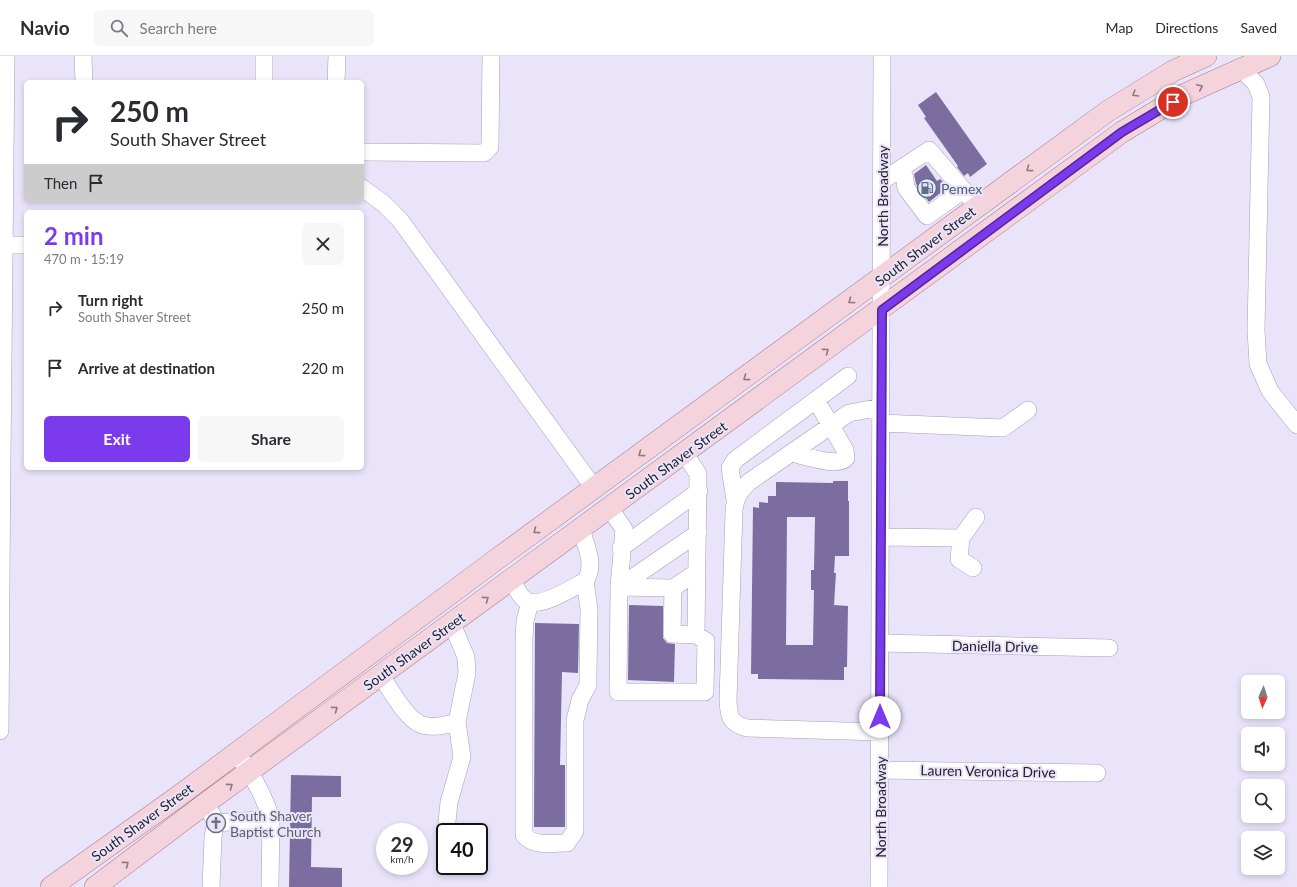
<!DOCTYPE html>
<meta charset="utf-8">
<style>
:root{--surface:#fff;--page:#f7f7f7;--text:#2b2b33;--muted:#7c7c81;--line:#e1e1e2;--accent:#7c3aed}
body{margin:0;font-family:Lato,sans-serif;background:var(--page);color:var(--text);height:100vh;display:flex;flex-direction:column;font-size:15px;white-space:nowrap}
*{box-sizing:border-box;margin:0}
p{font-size:13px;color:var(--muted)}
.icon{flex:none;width:22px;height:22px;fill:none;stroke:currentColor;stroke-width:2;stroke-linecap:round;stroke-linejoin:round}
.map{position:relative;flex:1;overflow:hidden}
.details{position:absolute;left:24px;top:154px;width:340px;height:260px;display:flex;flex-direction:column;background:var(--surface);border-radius:6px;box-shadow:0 2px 6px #0003}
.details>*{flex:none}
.top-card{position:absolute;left:24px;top:24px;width:340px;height:122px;border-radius:6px;box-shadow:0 2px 6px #0003;background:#fff;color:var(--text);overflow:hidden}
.needle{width:26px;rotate:183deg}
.tools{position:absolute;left:1241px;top:619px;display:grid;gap:8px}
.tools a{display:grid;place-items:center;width:44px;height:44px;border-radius:6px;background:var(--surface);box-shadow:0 2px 6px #0003;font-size:20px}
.speed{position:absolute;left:376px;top:767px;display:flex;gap:8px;font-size:20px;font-weight:700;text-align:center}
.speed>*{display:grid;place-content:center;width:52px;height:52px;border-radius:50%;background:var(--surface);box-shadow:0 2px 6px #0003;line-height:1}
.speed small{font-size:10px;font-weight:400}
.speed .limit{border:2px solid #111;border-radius:6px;background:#fff;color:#111}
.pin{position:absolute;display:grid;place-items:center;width:34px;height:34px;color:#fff;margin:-17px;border:2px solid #fff;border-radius:50%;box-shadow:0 1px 4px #0007}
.me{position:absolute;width:44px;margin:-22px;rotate:0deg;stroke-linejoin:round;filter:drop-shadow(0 0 3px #0008)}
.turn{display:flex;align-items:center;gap:14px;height:84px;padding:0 20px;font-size:18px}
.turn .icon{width:52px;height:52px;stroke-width:2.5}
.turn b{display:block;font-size:28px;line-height:34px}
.then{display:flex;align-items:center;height:38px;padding:0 20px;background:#0003;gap:8px;font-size:15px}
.round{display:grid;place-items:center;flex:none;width:42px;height:42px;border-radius:6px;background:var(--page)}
.head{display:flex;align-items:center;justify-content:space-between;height:68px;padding:0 20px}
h1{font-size:24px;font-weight:700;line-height:30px;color:var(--accent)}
.cta{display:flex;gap:8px;margin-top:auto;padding:8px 20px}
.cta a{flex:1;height:46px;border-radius:6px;background:var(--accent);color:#fff;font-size:16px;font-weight:700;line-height:46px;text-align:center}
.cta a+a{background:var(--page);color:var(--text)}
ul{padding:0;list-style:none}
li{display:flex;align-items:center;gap:12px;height:60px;padding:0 20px}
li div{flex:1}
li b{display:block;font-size:15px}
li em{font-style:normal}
header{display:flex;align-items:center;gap:24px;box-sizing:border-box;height:56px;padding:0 20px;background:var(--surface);border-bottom:1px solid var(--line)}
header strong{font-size:19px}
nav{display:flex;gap:22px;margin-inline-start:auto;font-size:14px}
.search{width:280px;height:36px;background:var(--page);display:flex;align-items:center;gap:10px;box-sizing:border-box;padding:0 14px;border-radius:6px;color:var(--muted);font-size:15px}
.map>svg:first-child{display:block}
</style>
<header>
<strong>Navio</strong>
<div class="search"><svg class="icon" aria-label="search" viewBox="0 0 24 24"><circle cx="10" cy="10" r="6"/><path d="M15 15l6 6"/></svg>Search here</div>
<nav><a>Map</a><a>Directions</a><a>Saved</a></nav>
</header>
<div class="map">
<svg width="1297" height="831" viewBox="0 0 1297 831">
<rect width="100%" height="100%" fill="#eae4fb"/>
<path fill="#7b6d9f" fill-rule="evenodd" d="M936,36L987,108L970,121L968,117L964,120L957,111L958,110L924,62L926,61L918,49Z
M926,109L937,125L940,123L948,131L929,146L916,128L914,118Z
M833,425H848V445H849V500H835L834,517H836L834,549L848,550L847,611H844V624L758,623V618H751L753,451L759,452V446L768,447V440H776V426L833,427ZM787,461H815L814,514H811V534H814L813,589H786Z
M629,549L663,550V582L667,587L675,588L674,626L628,624Z
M535,567L579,568L578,617L562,616L560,709H565V771H534Z
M291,719L341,720V741H312L311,811L342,812V831H289Z"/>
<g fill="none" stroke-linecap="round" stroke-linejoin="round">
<g stroke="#a59eb9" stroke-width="18">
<path id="minor" d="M83,0L84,26
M1241,12L1256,28L1261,41L1256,274L1258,308L1270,335L1297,369
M264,26V0
M336,26L337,0
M362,96L484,97L490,91L491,0
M903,111L906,132L927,160L963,134
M882,125L929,94L978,151
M362,132L383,147L400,164L594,432
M3,189H26
M881,367L1003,372L1028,354
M791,397C802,399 839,412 846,402L845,394L816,344
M735,444L730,412L735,404L848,320
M610,453L624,473L619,531L618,636H705L706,585L696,579L698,418L685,398
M880,481L961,482
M621,492L699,435
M973,512L959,503L961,482L976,461
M512,524C515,530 519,539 524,543C537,555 572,532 585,525C596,510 586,490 581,473
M619,531L698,477
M619,531L673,532
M530,546L525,565L524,583V779C534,791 552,787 567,787L575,775V664L580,644L588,629V619L589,553L585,525
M696,579L672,578L673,532L697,516
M880,587L1109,592
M381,620C391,634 405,661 420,668C430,673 448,669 457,666L467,617L466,601L452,568
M0,675C2,450 2,225 6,0
M880,676L747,672C729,667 729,660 728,644L734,455C735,442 739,436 749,426L849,357L881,351
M236,697C252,718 264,738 271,763
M879,714L1097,717
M211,757L216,767L213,781L211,831
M216,767L271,763L270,831
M446,776L449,746L462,701L457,666
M879,831L882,0"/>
</g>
<g stroke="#a7828e" stroke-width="22">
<path id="major" d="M51,831L176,742L497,503L1108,55L1173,15L1206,0
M95,831L206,747L1122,76L1185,38L1270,0"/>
</g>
<use href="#minor" stroke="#fff" stroke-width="17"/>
<use href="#major" stroke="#f5d3dc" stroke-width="21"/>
</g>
<defs><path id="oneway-chevron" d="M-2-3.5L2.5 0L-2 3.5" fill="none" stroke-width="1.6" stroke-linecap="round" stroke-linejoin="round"/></defs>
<g stroke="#8c7a83">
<use href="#oneway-chevron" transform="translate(1200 31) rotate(-25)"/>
<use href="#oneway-chevron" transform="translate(1135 38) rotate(149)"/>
<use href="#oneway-chevron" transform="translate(1029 113) rotate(144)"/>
<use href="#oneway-chevron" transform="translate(851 245) rotate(144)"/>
<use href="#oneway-chevron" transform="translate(826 295) rotate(-36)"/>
<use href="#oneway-chevron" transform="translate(746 322) rotate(144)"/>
<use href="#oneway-chevron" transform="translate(641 398) rotate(144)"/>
<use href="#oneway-chevron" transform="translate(536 475) rotate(144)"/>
<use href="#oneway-chevron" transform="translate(486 543) rotate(-36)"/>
<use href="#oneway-chevron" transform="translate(335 653) rotate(-36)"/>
<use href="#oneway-chevron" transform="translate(230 730) rotate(-36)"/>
<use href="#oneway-chevron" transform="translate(126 808) rotate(-37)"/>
</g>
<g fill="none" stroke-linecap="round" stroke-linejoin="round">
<g stroke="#51269a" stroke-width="10">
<path id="route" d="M880,661L882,254L1122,76L1173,46"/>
</g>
<use href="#route" stroke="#7c3aed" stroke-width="7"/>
</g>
<defs>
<g id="fuel-ring" transform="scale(1)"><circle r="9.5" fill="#eae4fb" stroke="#5c6f8a" stroke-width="1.5"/><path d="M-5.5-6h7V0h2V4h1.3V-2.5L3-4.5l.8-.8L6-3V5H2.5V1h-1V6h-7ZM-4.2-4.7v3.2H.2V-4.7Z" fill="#5c6f8a"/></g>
<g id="church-ring" transform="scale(1)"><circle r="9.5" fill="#eae4fb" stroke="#6b7280" stroke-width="1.5"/><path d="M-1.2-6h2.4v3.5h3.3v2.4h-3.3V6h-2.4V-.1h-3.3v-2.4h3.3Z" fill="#6b7280"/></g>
</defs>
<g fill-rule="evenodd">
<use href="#fuel-ring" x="927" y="132"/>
<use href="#church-ring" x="216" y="767"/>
</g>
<g text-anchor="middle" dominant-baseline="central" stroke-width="4" stroke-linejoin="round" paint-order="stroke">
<g font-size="14" fill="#4e5e75" stroke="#eae4fb" text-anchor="start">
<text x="941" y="132">Pemex</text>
</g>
<g font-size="14" fill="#23202a" stroke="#eae4fb">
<text transform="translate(882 140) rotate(-90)">North Broadway</text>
<text transform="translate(925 190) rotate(-37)">South Shaver Street</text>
<text transform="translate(676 404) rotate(-36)">South Shaver Street</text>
<text transform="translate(995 590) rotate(1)">Daniella Drive</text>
<text transform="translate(414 595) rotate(-36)">South Shaver Street</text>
<text transform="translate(988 715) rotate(1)">Lauren Veronica Drive</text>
<text transform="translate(880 751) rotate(-90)">North Broadway</text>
<text transform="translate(142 766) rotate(-36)">South Shaver Street</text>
</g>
<g font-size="14" fill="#5b616d" stroke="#eae4fb" text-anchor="start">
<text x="230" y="759">South Shaver<tspan x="230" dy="16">Baptist Church</tspan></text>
</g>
</g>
</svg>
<div class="tools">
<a><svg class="needle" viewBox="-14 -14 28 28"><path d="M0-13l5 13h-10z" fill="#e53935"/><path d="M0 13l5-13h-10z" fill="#7c7c81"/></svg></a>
<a><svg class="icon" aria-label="sound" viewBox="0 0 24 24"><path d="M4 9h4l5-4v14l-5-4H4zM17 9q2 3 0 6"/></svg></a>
<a><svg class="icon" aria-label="search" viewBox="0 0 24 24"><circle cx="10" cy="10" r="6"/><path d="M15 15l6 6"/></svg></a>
<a><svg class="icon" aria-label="layers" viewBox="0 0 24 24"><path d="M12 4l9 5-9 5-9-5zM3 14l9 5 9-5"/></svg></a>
</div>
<div class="speed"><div>29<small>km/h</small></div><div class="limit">40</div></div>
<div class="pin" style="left:1173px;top:46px;background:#d93025"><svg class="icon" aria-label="arrive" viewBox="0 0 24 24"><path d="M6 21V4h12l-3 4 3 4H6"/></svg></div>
<svg class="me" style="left:880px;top:661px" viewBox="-20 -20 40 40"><circle r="19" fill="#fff"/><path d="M0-13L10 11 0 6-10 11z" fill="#7c3aed"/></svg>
<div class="top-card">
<div class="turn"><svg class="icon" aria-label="right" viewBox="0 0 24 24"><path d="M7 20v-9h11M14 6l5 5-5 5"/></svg><div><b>250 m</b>South Shaver Street</div></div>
<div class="then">Then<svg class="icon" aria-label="arrive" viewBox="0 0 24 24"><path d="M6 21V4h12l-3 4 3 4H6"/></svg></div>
</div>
<section class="details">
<div class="head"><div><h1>2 min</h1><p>470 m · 15:19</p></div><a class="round"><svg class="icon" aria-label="close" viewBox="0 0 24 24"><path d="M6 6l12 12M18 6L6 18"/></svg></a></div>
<ul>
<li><svg class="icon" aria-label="right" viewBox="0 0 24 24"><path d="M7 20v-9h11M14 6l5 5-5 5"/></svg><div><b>Turn right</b><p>South Shaver Street</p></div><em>250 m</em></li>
<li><svg class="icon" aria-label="arrive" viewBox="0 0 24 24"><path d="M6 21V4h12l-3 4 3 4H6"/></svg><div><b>Arrive at destination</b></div><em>220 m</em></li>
</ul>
<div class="cta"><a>Exit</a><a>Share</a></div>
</section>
</div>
